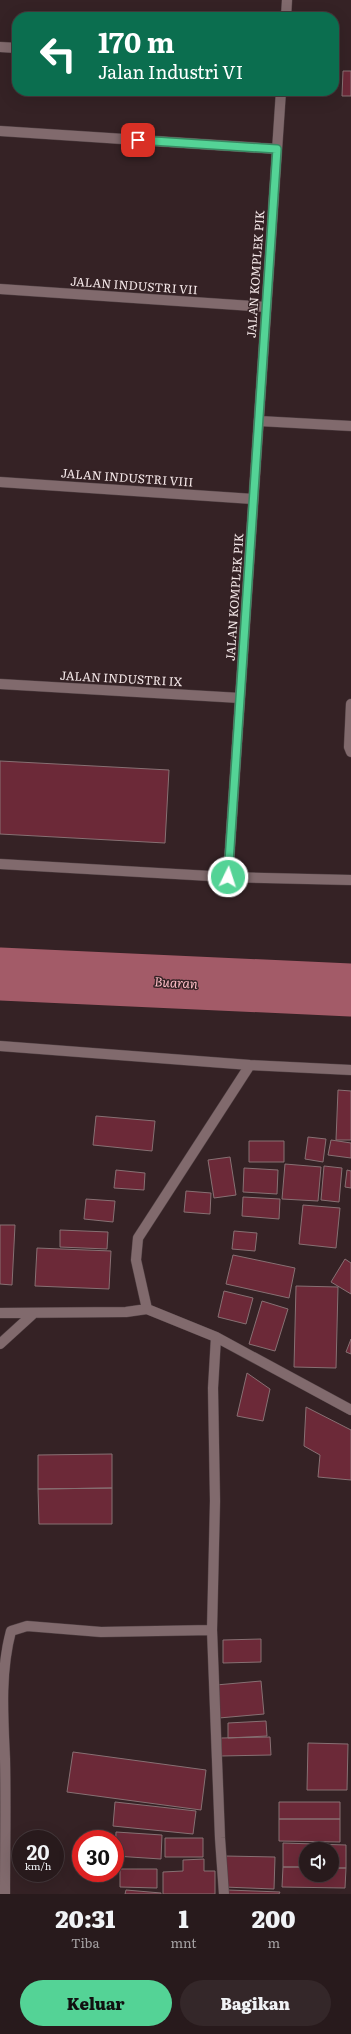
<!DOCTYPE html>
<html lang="id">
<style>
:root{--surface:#281a1c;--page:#342729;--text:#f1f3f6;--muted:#a5a1a3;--line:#44383b;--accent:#54d396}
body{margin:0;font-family:Literata,serif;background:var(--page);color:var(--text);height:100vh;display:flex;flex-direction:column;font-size:15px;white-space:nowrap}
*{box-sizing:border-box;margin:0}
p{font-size:13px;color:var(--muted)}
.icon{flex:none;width:22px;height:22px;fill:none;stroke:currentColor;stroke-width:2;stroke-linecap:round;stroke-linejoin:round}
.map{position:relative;height:1894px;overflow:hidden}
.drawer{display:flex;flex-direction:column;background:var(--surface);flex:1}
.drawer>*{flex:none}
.hud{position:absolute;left:12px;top:12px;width:327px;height:84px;border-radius:16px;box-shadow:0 4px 16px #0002,0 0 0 1px var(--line);background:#0b6e4f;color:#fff;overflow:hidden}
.fabs{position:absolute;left:299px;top:1842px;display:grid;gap:8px}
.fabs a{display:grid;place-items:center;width:40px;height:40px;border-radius:50%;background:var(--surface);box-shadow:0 4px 16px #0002,0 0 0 1px var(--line);font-size:20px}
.speed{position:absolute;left:12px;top:1830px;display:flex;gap:8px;font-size:20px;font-weight:700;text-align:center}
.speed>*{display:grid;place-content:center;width:52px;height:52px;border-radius:50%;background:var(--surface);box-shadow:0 4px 16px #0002,0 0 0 1px var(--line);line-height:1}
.speed small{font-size:10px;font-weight:400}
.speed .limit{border:6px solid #d22;background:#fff;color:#111}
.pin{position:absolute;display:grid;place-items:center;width:34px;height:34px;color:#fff;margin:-17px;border-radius:8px;box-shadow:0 2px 6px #0006}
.me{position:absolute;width:44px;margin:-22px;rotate:4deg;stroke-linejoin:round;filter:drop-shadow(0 0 3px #0008)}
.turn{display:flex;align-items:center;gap:14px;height:84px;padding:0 20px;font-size:18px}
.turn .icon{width:52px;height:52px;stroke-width:2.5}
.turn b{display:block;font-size:28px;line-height:34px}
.eta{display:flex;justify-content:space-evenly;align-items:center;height:68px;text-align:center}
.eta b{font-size:24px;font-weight:800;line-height:28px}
.primary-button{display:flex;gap:8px;margin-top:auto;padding:8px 20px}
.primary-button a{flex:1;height:46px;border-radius:24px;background:var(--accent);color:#111;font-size:16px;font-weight:800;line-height:46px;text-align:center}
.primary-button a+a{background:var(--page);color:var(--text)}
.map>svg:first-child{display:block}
</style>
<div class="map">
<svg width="351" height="1894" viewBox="0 0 351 1894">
<rect width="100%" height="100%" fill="#352225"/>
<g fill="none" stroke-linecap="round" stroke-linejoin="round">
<path stroke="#a35b68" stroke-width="53" d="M0,974L351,990"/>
</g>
<path fill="#6c2938" stroke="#877073" d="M343,71H351V96H342Z
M0,761L169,770L165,843L0,834Z
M338,1090L351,1091V1140H336Z
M96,1116L155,1121L152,1151L93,1145Z
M308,1137L326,1139L323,1162L305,1159Z
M331,1140L351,1143V1158L328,1155Z
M249,1141H284V1162H249Z
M230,1157L236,1195L214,1198L208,1160Z
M285,1164L321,1167L318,1201L282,1199Z
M324,1166L342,1168L339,1202L321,1200Z
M244,1168L278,1170L277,1194L243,1192Z
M116,1170L145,1173L144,1190L114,1188Z
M347,1170L351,1171V1188L345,1187Z
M186,1191L211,1193L210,1214L184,1212Z
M243,1197L280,1199L279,1219L242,1216Z
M86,1199L115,1201L113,1222L84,1219Z
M303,1205L340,1208L336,1248L299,1244Z
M0,1225H15L12,1285L0,1284Z
M60,1230L108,1232L107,1249L60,1247Z
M234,1231L257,1233L255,1251L232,1249Z
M37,1248L111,1251L109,1289L35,1286Z
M233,1255L295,1268L289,1298L226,1284Z
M345,1259L351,1263V1294L331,1282Z
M296,1286L338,1287L336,1368L294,1367Z
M224,1291L253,1298L246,1324L218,1317Z
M262,1301L288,1309L275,1351L249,1344Z
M351,1339V1354L346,1352Z
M247,1373L270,1389L263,1421L237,1416Z
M306,1407L351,1430V1480L318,1477L320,1455L304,1446Z
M112,1454V1488L38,1489V1455Z
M112,1488V1524H39L38,1489Z
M261,1639V1662L223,1663V1640Z
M261,1681L264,1714L219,1718L216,1685Z
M266,1721L267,1736L228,1738V1723Z
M270,1737L271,1755L221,1756V1738Z
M308,1743L348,1744L347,1790H307Z
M73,1752L206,1770L201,1810L67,1792Z
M115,1802L196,1811L193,1834L113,1826Z
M279,1802H340V1819H279Z
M279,1819H340V1842L279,1841Z
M116,1832L162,1835L161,1859L115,1856Z
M165,1838H203V1857H165Z
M283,1843L346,1845V1868H332V1849H306V1867H283Z
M225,1856L275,1857L274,1889L224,1887Z
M204,1859V1871H215V1894H163V1872L183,1871V1860Z
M283,1867H306V1875H332V1868H346L345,1888L282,1887Z
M120,1869H157V1888L120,1887Z
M126,1890L161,1893V1894H125Z
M228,1890L280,1892L279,1894H227Z"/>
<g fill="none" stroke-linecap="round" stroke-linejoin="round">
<g stroke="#504043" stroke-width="11">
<path id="lane" d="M259,421L351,426
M351,704L349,747L351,752"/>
</g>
<g stroke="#504043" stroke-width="11">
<path id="street" d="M286,17L287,0
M0,47L17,48
M0,131L277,149
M0,289L266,307
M0,482L253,499
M0,684L240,698
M0,864L228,877L351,880
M228,877L281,91
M0,1046L250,1065L351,1070
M147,1309L136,1260L138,1238L250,1065
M0,1313L126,1312L147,1309L216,1337L351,1410
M216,1337L213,1388L215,1501L212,1630L220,1838L224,1894
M0,1344L34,1313
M5,1894C5,1849 6,1804 5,1759C3,1716 0,1672 11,1631L27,1626L101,1632L212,1630"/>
</g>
<use href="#lane" stroke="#816a6d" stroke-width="10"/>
<use href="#street" stroke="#816a6d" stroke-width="10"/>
</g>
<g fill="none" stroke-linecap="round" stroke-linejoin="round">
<g stroke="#378962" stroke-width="10">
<path id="route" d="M138,140L277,149L228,877"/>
</g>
<use href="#route" stroke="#54d396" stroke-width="7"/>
</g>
<g text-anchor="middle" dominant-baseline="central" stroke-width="3" stroke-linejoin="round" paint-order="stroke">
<g font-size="12" fill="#f5e8e9" stroke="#352225">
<text transform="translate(255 274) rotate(-86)">JALAN KOMPLEK PIK</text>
<text transform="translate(134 285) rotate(4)">JALAN INDUSTRI VII</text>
<text transform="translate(127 477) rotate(4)">JALAN INDUSTRI VIII</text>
<text transform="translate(234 597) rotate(-86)">JALAN KOMPLEK PIK</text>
<text transform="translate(121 678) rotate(3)">JALAN INDUSTRI IX</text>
</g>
<g font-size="13" font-style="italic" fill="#febdc6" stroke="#352225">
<text transform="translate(176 982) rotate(3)">Buaran</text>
</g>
</g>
</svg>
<div class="fabs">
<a><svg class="icon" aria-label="sound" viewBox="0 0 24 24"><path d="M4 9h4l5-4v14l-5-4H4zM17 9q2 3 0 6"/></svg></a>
</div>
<div class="speed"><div>20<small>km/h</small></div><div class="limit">30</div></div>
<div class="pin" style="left:138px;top:140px;background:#d93025"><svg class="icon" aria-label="arrive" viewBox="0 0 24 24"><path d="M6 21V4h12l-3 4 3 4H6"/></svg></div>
<svg class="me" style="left:228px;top:877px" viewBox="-20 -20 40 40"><circle r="17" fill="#54d396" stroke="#fff" stroke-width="3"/><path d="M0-11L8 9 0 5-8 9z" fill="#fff"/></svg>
<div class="hud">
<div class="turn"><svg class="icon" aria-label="left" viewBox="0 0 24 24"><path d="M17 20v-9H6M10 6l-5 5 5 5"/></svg><div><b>170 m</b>Jalan Industri VI</div></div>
</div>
</div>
<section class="drawer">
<div class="eta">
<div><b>20:31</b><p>Tiba</p></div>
<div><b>1</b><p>mnt</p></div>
<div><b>200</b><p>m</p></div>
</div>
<div class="primary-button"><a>Keluar</a><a>Bagikan</a></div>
</section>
